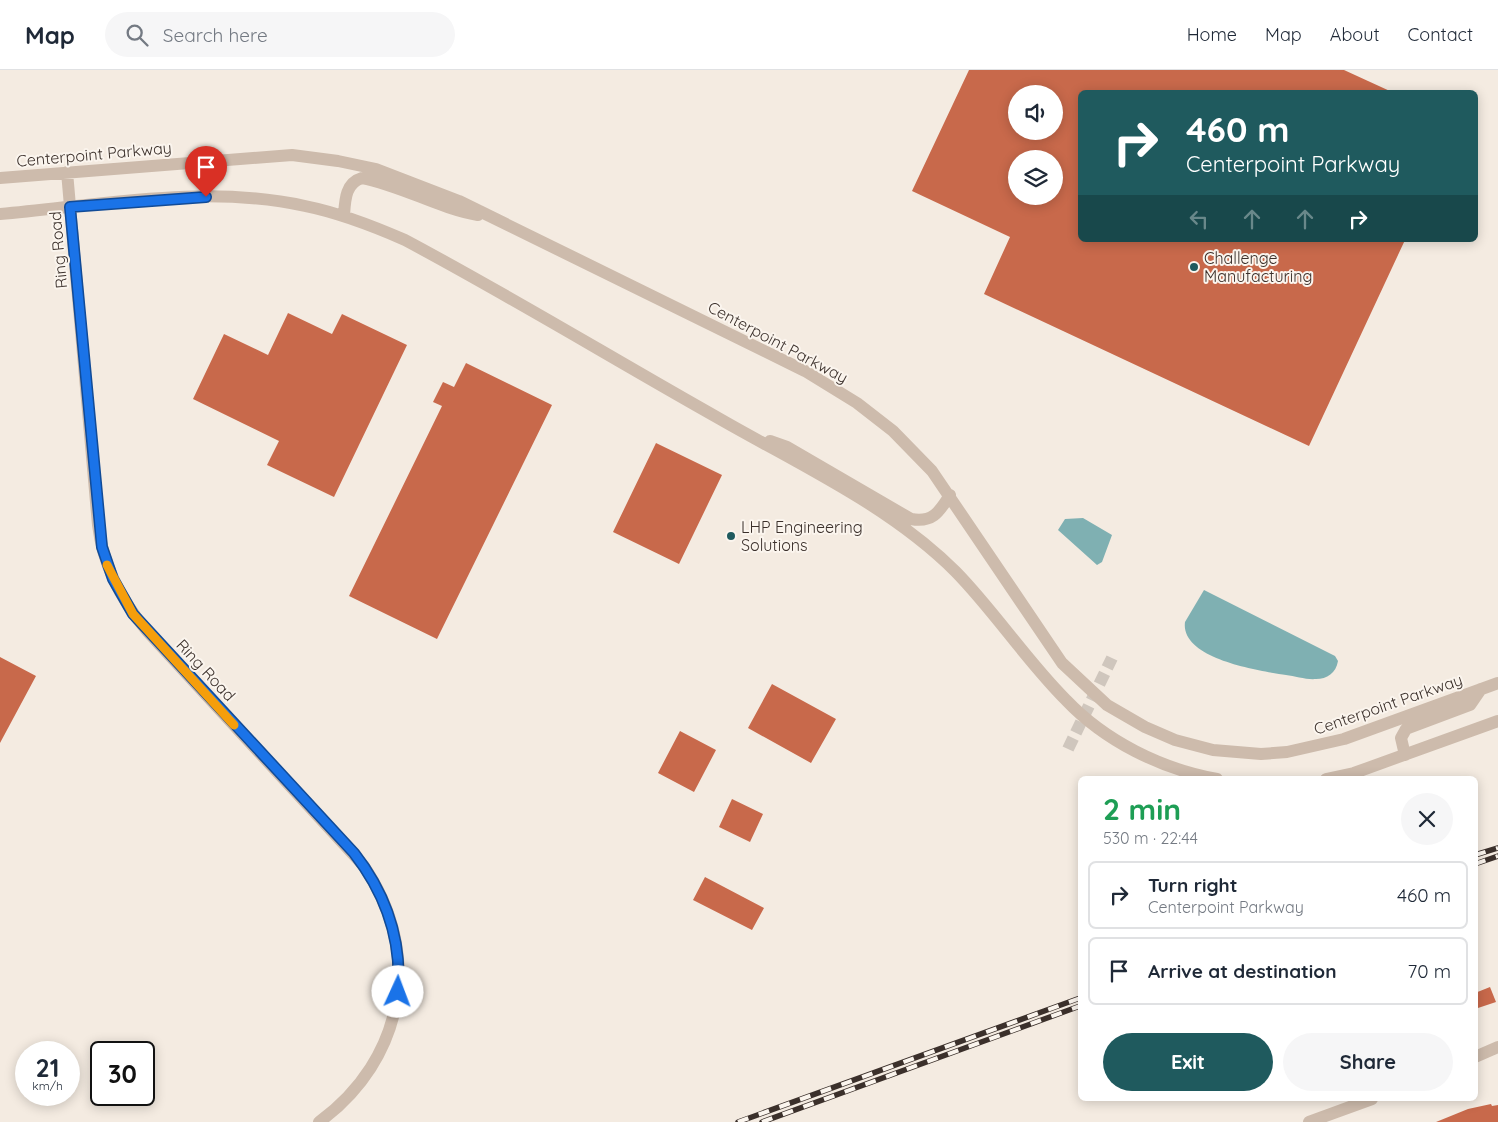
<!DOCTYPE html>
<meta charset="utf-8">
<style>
:root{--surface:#fff;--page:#f6f6f7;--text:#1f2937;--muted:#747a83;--line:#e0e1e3;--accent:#1f5a5e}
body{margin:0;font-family:Quicksand,sans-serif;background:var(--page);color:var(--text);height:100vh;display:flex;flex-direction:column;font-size:19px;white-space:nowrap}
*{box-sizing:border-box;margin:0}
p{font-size:16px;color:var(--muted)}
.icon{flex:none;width:28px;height:28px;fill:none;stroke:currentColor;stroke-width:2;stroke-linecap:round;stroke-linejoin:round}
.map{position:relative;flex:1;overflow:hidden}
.sheet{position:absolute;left:1078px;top:706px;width:400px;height:325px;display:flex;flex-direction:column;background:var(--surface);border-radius:8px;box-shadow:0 2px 12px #0003}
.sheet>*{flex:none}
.hud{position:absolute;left:1078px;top:20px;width:400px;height:152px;border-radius:8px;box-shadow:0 2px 12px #0003;background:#1f5a5e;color:#fff;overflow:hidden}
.fabs{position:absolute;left:1008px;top:15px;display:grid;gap:10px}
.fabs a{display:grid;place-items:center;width:55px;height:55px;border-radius:50%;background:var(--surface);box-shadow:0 2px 12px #0003;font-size:25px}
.speed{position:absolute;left:15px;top:971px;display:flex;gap:10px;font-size:25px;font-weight:700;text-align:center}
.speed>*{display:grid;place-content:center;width:65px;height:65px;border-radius:50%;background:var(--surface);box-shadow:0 2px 12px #0003;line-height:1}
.speed small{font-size:12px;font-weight:400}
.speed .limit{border:2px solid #111;border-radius:8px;background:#fff;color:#111}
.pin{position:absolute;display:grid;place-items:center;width:42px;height:42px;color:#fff;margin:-51px -21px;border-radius:50% 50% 50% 0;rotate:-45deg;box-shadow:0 0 5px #0007}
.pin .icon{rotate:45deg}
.me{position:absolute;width:55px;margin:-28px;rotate:2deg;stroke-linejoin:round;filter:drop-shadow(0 0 4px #0008)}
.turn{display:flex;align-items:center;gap:18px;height:105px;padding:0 25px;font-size:22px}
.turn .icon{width:65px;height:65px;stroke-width:2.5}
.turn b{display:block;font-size:35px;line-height:42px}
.lanes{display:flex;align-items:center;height:48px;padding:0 25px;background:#0003;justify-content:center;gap:25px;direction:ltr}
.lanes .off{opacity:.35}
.round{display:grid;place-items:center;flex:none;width:52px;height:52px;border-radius:26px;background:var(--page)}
.head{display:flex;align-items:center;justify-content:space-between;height:85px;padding:0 25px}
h1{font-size:30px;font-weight:800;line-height:38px;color:#1e9e55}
.button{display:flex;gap:10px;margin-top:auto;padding:10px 25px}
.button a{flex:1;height:58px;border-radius:30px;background:var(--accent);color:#fff;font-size:20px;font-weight:800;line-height:58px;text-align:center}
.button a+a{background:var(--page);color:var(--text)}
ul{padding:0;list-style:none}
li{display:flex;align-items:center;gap:15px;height:68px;margin:0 10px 8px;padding:0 15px;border:2px solid var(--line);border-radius:8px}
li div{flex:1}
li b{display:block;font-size:19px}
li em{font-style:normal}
header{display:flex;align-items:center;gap:30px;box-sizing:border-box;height:70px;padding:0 25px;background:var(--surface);border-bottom:1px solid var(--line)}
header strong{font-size:24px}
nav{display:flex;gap:28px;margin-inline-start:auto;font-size:18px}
.search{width:350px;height:45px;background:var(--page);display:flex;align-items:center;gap:12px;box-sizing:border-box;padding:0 18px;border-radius:28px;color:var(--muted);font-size:19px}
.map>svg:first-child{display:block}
</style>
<header>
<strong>Map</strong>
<div class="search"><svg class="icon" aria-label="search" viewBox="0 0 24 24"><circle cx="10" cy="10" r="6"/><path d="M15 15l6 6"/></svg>Search here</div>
<nav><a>Home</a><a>Map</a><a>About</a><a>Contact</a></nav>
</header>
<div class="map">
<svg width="1498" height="1052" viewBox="0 0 1498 1052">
<rect width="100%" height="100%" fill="#f4ebe1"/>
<path fill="#7fb0b2" d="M1083,448L1112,465L1102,492L1097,495L1058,460L1065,449Z
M1204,520L1335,586L1338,591C1336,603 1327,609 1316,609C1307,610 1295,606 1286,605C1260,601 1180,589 1185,552Z"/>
<path fill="#c8694b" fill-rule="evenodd" d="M969,0H1344L1392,22H1080V170H1405L1309,376L984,224L1010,167L912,121ZM1016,24H1054V61H1016ZM1016,89H1054V126H1016Z
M288,243L332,264L342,244L407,275L334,427L267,395L279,371L193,329L224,264L268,285Z
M466,293L552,335L437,569L349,526L442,336L433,332L443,312L454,317Z
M656,373L722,405L679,494L613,462Z
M0,587L36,606L0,673Z
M772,614L836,649L811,693L748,658Z
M680,661L716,680L694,722L658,703Z
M732,729L763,744L750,772L719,757Z
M705,807L764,838L752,860L693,830Z
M1490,917L1496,932L1475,939V923Z
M1491,1034L1492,1036L1498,1035V1052H1436L1468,1039Z"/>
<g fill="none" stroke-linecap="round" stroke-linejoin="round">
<path stroke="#cfc6bd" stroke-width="12" stroke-dasharray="12 6" stroke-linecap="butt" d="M1068,679L1112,588"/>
<path stroke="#cdbbac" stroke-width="12" d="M67,102L98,455C103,496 121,530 147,561L363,795C424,883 405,989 319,1052
M0,108L292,85L338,91L376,99L459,131L805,301L857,333L893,361L932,401L1062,593L1107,635L1145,657L1175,670L1213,680L1261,684L1287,682L1344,669L1498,613
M0,144C100,135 206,114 305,136C340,143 373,156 405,170C512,227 615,290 720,349C800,395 890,436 956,502C995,542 1026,590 1066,630C1105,671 1161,699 1217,709
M344,146C345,131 345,113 362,108C403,116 438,138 478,145
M770,371L787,377L911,449C933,453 939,442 950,425
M1405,685L1401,668L1406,659L1470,635L1481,619
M1326,709L1354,703L1498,651
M1475,987L1498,977
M1309,1052L1372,1029"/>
<g stroke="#3b302b" stroke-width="5.5">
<path id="rail" d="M1475,785L1498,778
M1475,794L1498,786
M738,1052L1080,928
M762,1052L1080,936"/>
</g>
<use href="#rail" stroke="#fbf5ee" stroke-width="4" stroke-dasharray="11" stroke-linecap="butt"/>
</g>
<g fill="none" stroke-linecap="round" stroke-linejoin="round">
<g stroke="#114b97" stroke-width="12">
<path id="route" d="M206,127L70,137L102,477L113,509L133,544L354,783C386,824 402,870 398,922"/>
</g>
<use href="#route" stroke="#1a73e8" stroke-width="9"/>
<path stroke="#f59e0b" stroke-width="9" d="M107,495L133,544L234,655"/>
</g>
<g fill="#1f5a5e" stroke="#fbf5ee" stroke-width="2">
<circle cx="1194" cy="197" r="5"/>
<circle cx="731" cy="466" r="5"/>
</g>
<g text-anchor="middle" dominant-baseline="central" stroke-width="4" stroke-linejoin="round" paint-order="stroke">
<g font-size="16" fill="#3b302b" stroke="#fbf5ee">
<text transform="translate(94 84) rotate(-5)">Centerpoint Parkway</text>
<text transform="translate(58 180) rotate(-95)">Ring Road</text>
<text transform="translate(778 272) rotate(28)">Centerpoint Parkway</text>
<text transform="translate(206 600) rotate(47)">Ring Road</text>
<text transform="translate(1388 634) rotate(-19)">Centerpoint Parkway</text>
</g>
<g font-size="16" fill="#3b302b" stroke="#fbf5ee" text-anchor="start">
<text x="1204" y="188">Challenge<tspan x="1204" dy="18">Manufacturing</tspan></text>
<text x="741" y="457">LHP Engineering<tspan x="741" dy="18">Solutions</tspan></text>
</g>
</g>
</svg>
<div class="fabs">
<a><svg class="icon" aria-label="sound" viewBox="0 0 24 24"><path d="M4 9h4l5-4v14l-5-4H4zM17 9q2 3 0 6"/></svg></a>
<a><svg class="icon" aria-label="layers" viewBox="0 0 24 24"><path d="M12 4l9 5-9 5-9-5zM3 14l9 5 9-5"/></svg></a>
</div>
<div class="speed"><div>21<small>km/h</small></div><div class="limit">30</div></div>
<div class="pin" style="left:206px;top:127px;background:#d93025"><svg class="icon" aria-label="arrive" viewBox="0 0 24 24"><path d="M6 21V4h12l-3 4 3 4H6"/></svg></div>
<svg class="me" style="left:398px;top:922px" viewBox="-20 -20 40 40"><circle r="19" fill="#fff"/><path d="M0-13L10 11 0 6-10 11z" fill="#1a73e8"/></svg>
<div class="hud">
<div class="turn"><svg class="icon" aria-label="right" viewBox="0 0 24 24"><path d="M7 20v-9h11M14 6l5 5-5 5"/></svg><div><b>460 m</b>Centerpoint Parkway</div></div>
<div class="lanes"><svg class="icon off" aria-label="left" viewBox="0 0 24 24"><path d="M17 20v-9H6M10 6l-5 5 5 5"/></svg><svg class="icon off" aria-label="ahead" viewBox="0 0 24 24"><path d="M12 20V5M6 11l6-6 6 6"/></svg><svg class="icon off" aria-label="ahead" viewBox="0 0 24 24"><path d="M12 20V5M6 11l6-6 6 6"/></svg><svg class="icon" aria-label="right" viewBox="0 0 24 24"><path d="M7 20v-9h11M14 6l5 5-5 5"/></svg></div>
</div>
<section class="sheet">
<div class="head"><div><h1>2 min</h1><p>530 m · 22:44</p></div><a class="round"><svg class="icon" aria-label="close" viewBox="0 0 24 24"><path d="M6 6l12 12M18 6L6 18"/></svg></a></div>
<ul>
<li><svg class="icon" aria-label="right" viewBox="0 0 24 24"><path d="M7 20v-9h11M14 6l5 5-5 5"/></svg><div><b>Turn right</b><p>Centerpoint Parkway</p></div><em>460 m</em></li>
<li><svg class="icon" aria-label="arrive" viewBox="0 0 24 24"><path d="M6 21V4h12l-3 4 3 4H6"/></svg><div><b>Arrive at destination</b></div><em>70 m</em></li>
</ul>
<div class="button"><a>Exit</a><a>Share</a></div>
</section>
</div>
